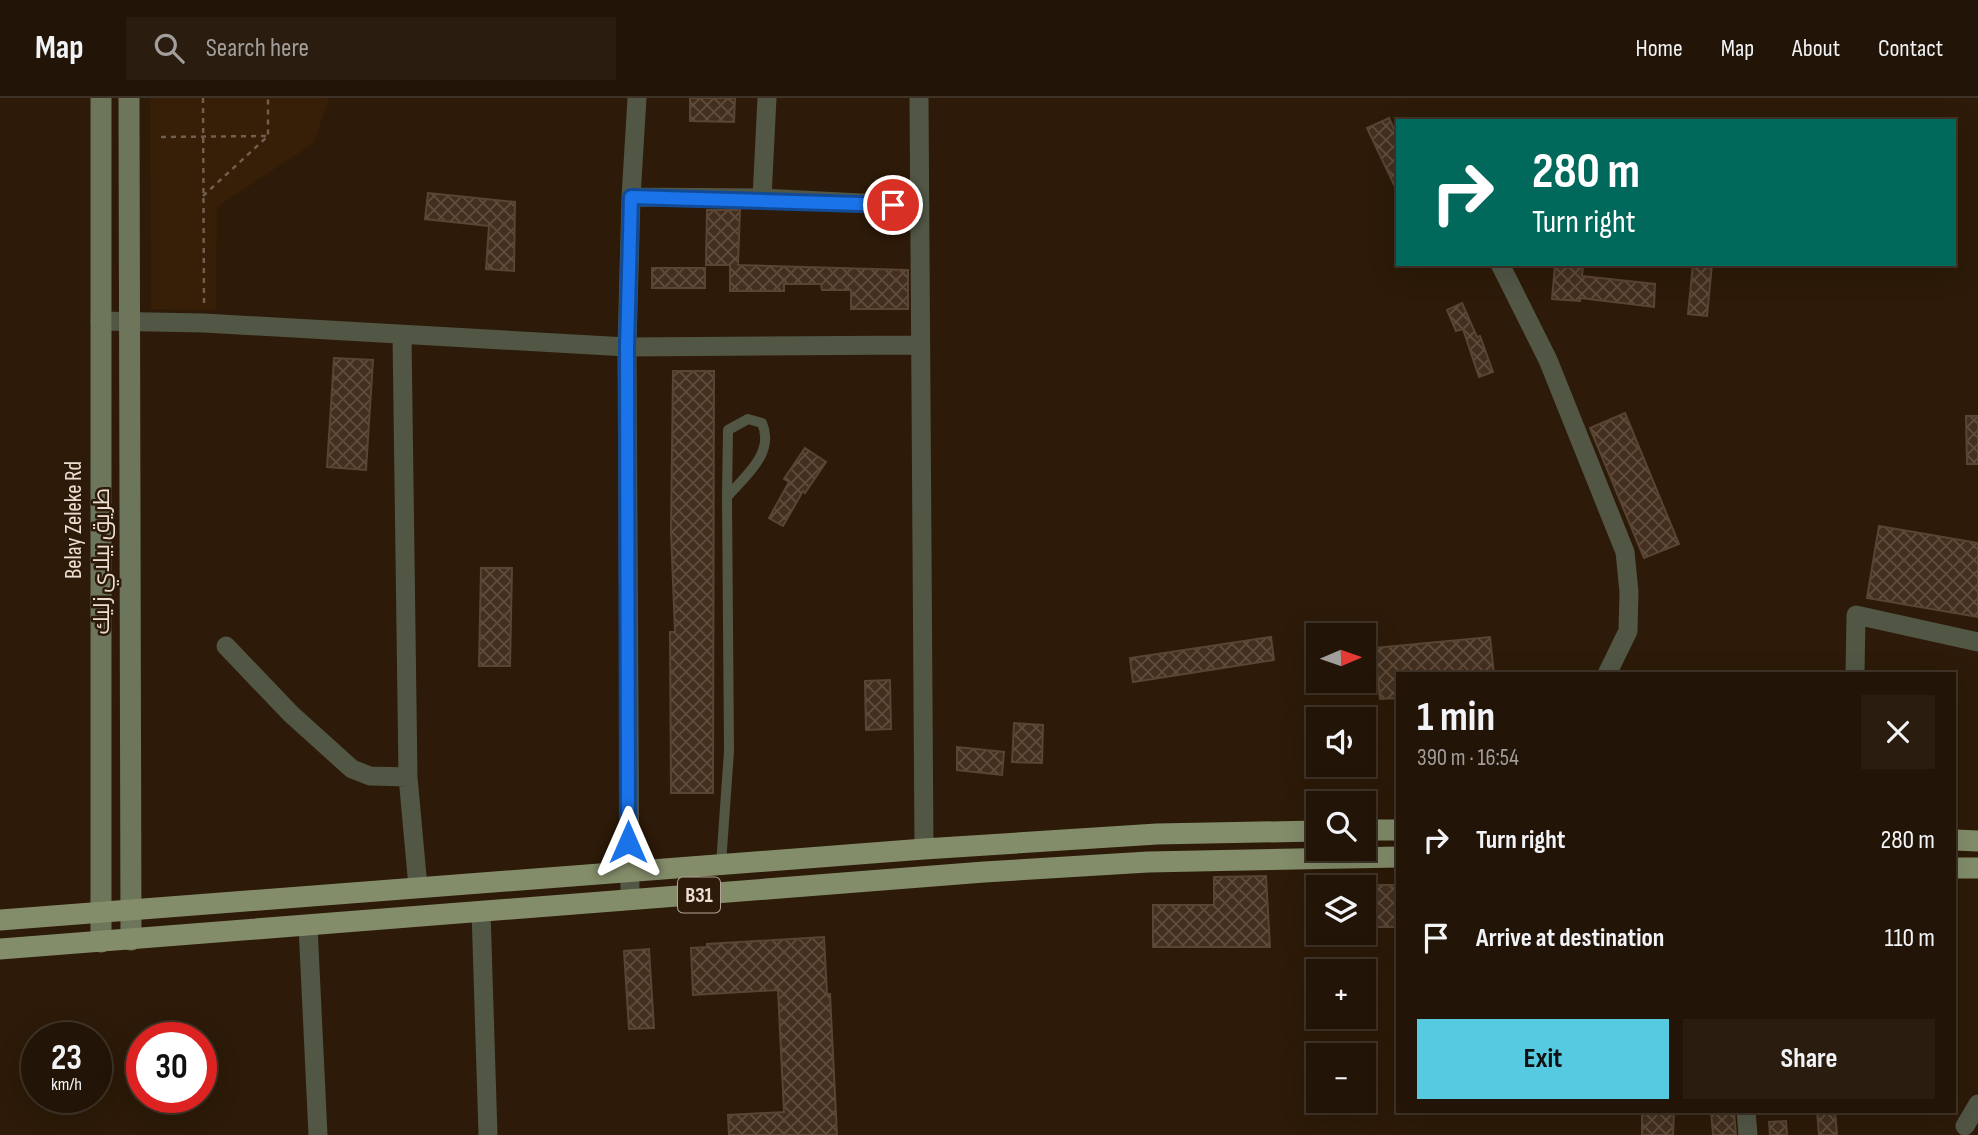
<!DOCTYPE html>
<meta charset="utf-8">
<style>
:root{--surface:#221406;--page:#2a1d10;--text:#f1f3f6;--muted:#a29e9b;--line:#3f3328;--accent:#55cae0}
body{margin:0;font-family:"Sofia Sans Condensed",Cairo,sans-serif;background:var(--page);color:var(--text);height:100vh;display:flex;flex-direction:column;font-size:26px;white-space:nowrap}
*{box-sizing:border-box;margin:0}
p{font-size:23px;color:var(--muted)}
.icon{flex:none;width:38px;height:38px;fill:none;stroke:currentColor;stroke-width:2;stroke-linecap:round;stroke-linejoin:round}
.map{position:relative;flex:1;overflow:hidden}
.side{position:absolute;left:1396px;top:574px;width:560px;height:441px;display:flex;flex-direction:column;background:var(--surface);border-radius:0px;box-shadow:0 7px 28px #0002,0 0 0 2px var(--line)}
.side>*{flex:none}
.banner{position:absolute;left:1396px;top:21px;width:560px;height:147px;border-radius:0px;box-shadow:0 7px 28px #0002,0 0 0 2px var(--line);background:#00695c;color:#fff;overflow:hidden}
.needle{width:46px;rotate:88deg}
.tools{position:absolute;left:1306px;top:525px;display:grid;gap:14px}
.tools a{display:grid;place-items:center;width:70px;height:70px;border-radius:0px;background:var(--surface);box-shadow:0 7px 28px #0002,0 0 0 2px var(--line);font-size:35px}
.speed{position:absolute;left:21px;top:924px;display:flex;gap:14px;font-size:35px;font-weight:700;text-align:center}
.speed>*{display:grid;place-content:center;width:91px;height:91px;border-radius:50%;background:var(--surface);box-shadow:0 7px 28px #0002,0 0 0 2px var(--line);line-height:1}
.speed small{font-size:18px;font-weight:400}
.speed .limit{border:10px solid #d22;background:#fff;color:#111}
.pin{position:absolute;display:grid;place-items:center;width:60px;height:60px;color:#fff;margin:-30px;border:4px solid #fff;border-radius:50%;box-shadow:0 2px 7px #0007}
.me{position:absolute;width:77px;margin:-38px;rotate:0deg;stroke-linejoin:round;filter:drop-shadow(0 0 5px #0008)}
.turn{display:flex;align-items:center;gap:24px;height:147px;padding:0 21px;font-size:32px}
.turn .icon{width:91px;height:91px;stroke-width:2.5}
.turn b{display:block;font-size:49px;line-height:60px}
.round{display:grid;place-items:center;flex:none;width:74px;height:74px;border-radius:0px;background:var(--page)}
.overview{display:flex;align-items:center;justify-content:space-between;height:119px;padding:0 21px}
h1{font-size:42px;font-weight:700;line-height:52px}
.primary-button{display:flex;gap:14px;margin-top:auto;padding:14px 21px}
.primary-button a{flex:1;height:80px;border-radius:0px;background:var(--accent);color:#111;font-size:28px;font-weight:700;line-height:80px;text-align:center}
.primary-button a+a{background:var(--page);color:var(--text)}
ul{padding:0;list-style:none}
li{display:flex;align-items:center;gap:21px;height:98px;padding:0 21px}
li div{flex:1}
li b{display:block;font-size:26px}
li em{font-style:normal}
header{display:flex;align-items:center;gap:42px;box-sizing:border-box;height:98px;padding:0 35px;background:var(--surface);border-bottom:2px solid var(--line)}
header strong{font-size:33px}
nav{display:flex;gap:38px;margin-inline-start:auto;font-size:24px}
.search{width:490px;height:63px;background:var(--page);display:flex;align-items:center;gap:18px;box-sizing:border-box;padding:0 24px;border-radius:0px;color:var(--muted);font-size:26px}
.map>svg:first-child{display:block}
</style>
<header>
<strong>Map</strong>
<div class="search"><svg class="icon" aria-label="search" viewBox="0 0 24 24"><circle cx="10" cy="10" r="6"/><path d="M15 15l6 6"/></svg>Search here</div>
<nav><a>Home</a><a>Map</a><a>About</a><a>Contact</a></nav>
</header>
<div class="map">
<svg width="1978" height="1037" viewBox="0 0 1978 1037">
<defs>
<pattern id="building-cross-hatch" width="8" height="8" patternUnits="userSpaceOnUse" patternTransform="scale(1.75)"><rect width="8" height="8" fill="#442f1e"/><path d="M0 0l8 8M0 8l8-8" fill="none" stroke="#5f4d3e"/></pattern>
</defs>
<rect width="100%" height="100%" fill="#2d1a08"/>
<path fill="#371e06" d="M150,0H329L314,45L217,109L216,212L151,211Z"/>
<path fill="url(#building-cross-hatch)" stroke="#5a4432" stroke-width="2" d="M690,0H735L734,24L690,23Z
M1389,20L1398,40V95L1367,30Z
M428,95L515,104L514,173L486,171L489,128L425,121Z
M707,112H740L738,167L908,172V211H851V192H822L821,186H784V193H730V167H706Z
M1555,166L1583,168L1582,178L1655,186L1654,209L1580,200V203L1552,201Z
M1693,166H1712L1707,218L1688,216Z
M652,170H705V190H652Z
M1462,205L1477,239L1480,238L1493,274L1479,279L1463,231L1456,233L1447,212Z
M334,260L373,262L366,372L327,369Z
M673,273H714L713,695H671L670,534H675L671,434Z
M1625,315L1679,446L1644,460L1590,330Z
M1966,318H1978V366H1967Z
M805,350L826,364L805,395L803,393L783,428L769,420L789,384L784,381Z
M1879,428L1978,445V519L1867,500Z
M481,470H512L510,568H479Z
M1271,539L1274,562L1133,584L1130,560Z
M1490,539L1494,576H1462V572L1398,576V600L1380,601L1375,550Z
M890,582L891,631L866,632L865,583Z
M1014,625L1043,627L1042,665L1012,664Z
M957,649L1004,654L1002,677L957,672Z
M1266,778L1270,849H1153V807H1214V779Z
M1363,787H1398V829H1363Z
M824,839L827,896H830L837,1037H729L728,1017L784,1014L778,892L693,897L691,850L707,849V846Z
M649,851L654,930L629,931L624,853Z
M1642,1013H1674L1673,1037H1642Z
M1711,1013H1734L1736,1037H1713Z
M1817,1013H1835L1837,1037H1819Z
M1786,1023L1787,1037H1770L1769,1024Z"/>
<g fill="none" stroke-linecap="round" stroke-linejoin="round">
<path stroke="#705e4f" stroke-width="2.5" stroke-dasharray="5 5" stroke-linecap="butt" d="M203,0L204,208
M161,39L268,38
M203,98L268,38V0"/>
<path stroke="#515645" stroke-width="10" d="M748,321L762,325C775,355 746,377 727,399L728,332Z
M721,766L729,653L727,399"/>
<path stroke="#515645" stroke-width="19" d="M919,0L924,751
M631,99L762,100L767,0
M762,100L920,108
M1500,166L1548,262L1625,454L1629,494L1628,533L1607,576
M100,223L204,225L627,249L920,247
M402,237L408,679L418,789
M226,548L291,616L352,671L370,678L408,679
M1855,576L1856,517L1978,544
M630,802L627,249L631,99L637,0
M481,813L488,1037
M308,828L318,1037
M1746,1013L1748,1037
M1965,1028L1978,1006"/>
<path stroke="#6d755a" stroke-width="21" d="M101,0V844
M129,0L131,842"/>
<path stroke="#838d6a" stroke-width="21" d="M1363,732H1398
M1955,742L1978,743
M1955,770H1978
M0,822L924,751L1157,736L1318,733
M0,851L984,774L1148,764L1398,759"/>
</g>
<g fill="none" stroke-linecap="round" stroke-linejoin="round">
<g stroke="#114b97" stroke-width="18">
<path id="route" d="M628,744L627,249L631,99L893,107"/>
</g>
<use href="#route" stroke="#1a73e8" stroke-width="12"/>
</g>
<g text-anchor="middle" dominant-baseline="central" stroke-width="5" stroke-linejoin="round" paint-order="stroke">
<rect fill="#2d1a08" stroke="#b3a396" stroke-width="2" x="678" y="779.5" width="42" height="35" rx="5"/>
<g font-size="21" font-weight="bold" fill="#ecded3">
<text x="699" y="797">B31</text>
</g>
<g font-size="23" fill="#ecded3" stroke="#2d1a08">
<text transform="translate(74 422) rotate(-90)">Belay Zeleke Rd</text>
<text transform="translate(102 463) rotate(-90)">طريق بيلاي زليك</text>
</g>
</g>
</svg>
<div class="tools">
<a><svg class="needle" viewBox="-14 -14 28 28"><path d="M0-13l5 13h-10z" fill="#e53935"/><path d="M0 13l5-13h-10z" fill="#a29e9b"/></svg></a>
<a><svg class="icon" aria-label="sound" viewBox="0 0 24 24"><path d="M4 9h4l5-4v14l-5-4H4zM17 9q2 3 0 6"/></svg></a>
<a><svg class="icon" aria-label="search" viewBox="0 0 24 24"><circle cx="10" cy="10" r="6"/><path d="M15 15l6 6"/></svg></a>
<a><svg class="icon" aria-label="layers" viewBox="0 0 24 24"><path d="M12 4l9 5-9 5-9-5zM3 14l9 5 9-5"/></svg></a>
<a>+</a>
<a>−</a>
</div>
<div class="speed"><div>23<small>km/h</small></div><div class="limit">30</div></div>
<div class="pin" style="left:893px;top:107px;background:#d93025"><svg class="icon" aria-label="arrive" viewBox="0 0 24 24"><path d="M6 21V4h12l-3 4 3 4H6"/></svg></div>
<svg class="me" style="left:628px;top:744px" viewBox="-20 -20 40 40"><path d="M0-17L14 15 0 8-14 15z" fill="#1a73e8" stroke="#fff" stroke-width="4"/></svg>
<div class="banner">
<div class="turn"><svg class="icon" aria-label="right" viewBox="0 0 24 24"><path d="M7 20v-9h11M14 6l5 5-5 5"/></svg><div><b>280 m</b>Turn right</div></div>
</div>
<section class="side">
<div class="overview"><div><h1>1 min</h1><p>390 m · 16:54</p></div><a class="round"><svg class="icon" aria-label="close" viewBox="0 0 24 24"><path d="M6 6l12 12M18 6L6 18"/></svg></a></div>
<ul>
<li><svg class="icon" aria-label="right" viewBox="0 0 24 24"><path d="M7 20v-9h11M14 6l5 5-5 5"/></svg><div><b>Turn right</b></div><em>280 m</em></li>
<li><svg class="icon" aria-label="arrive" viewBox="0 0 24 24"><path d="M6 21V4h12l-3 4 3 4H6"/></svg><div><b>Arrive at destination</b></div><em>110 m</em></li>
</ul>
<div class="primary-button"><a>Exit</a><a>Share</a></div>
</section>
</div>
